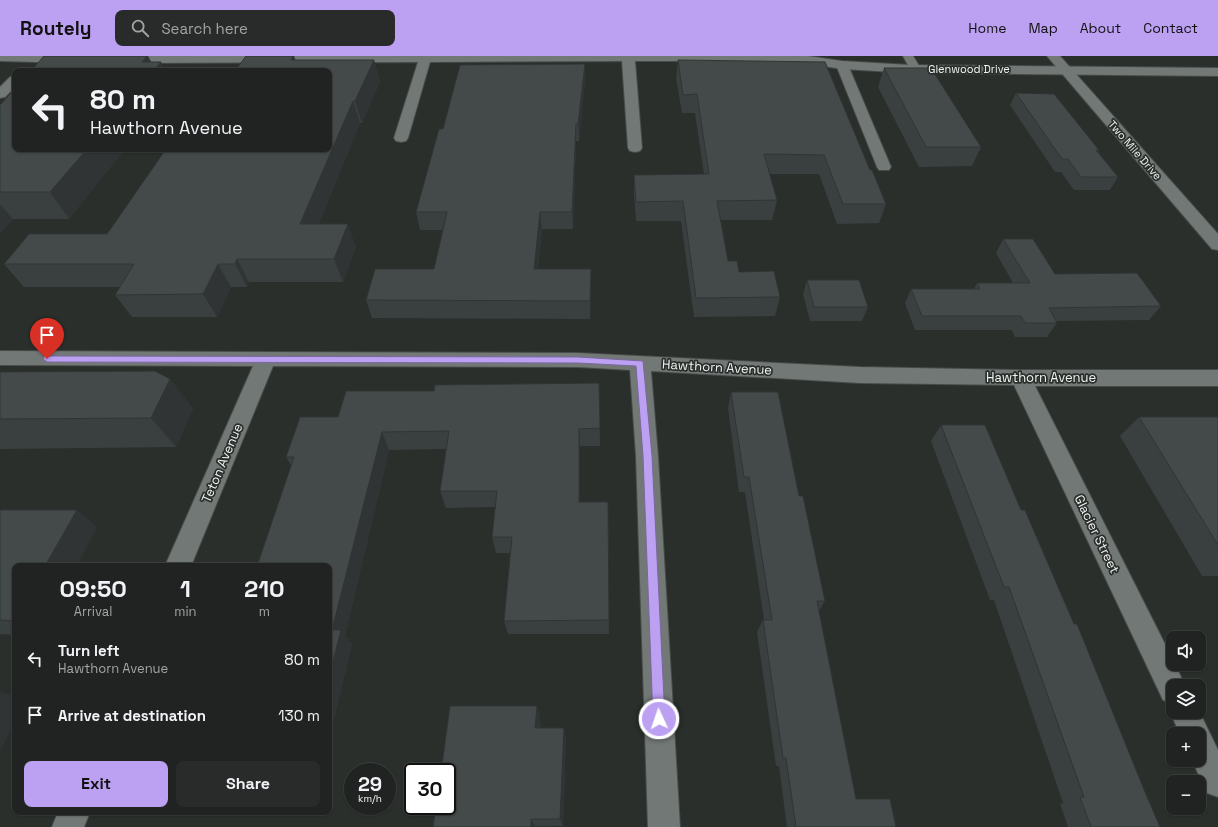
<!DOCTYPE html>
<meta charset="utf-8">
<style>
:root{--surface:#202321;--page:#282b2a;--text:#f1f3f6;--muted:#a2a4a5;--line:#3d403f;--accent:#bca0f2}
body{margin:0;font-family:"Space Grotesk",sans-serif;background:var(--page);color:var(--text);height:100vh;display:flex;flex-direction:column;font-size:15px;white-space:nowrap}
*{box-sizing:border-box;margin:0}
p{font-size:13px;color:var(--muted)}
.icon{flex:none;width:22px;height:22px;fill:none;stroke:currentColor;stroke-width:2;stroke-linecap:round;stroke-linejoin:round}
.map{position:relative;flex:1;overflow:hidden}
.panel{position:absolute;left:12px;top:507px;width:320px;height:252px;display:flex;flex-direction:column;background:var(--surface);border-radius:8px;box-shadow:0 1px 3px #0004,0 0 0 1px var(--line)}
.panel>*{flex:none}
.guide{position:absolute;left:12px;top:12px;width:320px;height:84px;border-radius:8px;box-shadow:0 1px 3px #0004,0 0 0 1px var(--line);background:#202321;color:var(--text);overflow:hidden}
.fabs{position:absolute;left:1166px;top:575px;display:grid;gap:8px}
.fabs a{display:grid;place-items:center;width:40px;height:40px;border-radius:8px;background:var(--surface);box-shadow:0 1px 3px #0004,0 0 0 1px var(--line);font-size:20px}
.speed{position:absolute;left:344px;top:707px;display:flex;gap:8px;font-size:20px;font-weight:700;text-align:center}
.speed>*{display:grid;place-content:center;width:52px;height:52px;border-radius:50%;background:var(--surface);box-shadow:0 1px 3px #0004,0 0 0 1px var(--line);line-height:1}
.speed small{font-size:10px;font-weight:400}
.speed .limit{border:2px solid #111;border-radius:6px;background:#fff;color:#111}
.pin{position:absolute;display:grid;place-items:center;width:34px;height:34px;color:#fff;margin:-41px -17px;border-radius:50% 50% 50% 0;rotate:-45deg;box-shadow:0 0 4px #0007}
.pin .icon{rotate:45deg}
.me{position:absolute;width:44px;margin:-22px;rotate:357deg;stroke-linejoin:round;filter:drop-shadow(0 0 3px #0008)}
.turn{display:flex;align-items:center;gap:14px;height:84px;padding:0 12px;font-size:18px}
.turn .icon{width:52px;height:52px;stroke-width:2.5}
.turn b{display:block;font-size:28px;line-height:34px}
.eta{display:flex;justify-content:space-evenly;align-items:center;height:68px;text-align:center}
.eta b{font-size:24px;font-weight:600;line-height:28px}
.action{display:flex;gap:8px;margin-top:auto;padding:8px 12px}
.action a{flex:1;height:46px;border-radius:8px;background:var(--accent);color:#111;font-size:16px;font-weight:600;line-height:46px;text-align:center}
.action a+a{background:var(--page);color:var(--text)}
ul{padding:0;list-style:none}
li{display:flex;align-items:center;gap:12px;height:56px;padding:0 12px}
li div{flex:1}
li b{display:block;font-size:15px}
li em{font-style:normal}
header{display:flex;align-items:center;gap:24px;box-sizing:border-box;height:56px;padding:0 20px;background:var(--accent);color:#111}
header strong{font-size:19px}
nav{display:flex;gap:22px;margin-inline-start:auto;font-size:14px}
.search{width:280px;height:36px;background:var(--page);display:flex;align-items:center;gap:10px;box-sizing:border-box;padding:0 14px;border-radius:8px;color:var(--muted);font-size:15px}
.map>svg:first-child{display:block}
</style>
<header>
<strong>Routely</strong>
<div class="search"><svg class="icon" aria-label="search" viewBox="0 0 24 24"><circle cx="10" cy="10" r="6"/><path d="M15 15l6 6"/></svg>Search here</div>
<nav><a>Home</a><a>Map</a><a>About</a><a>Contact</a></nav>
</header>
<div class="map">
<svg width="1218" height="771" viewBox="0 0 1218 771">
<rect width="100%" height="100%" fill="#2a2f2c"/>
<g fill="none" stroke-linecap="round" stroke-linejoin="round">
<g stroke="#474c49" stroke-width="2">
<path id="service" d="M903,0H913L921,13L919,15H911Z
M842,6L848,9L891,111L889,114H879L877,111L836,9Z"/>
</g>
<g stroke="#474c49" stroke-width="2">
<path id="minor" d="M0,0H74L77,3L75,6L71,7L0,5Z
M115,0H808L842,5L910,9L1218,12V20L910,17L842,13L803,7L738,5H635L642,92L640,95L635,96L630,95L628,92L622,5L430,6L408,82L406,85L401,86L396,85L394,82L418,6L119,7L115,6L113,3Z
M15,20V31L5,41L0,42V31L10,21Z
M0,295L578,297L860,311L1021,314H1218V330H1035L1173,604V608H1175L1185,630H1173V656L1199,655L1218,694V741L1207,737L1192,704H1199V678H1180L1170,656L1173,648L1163,644L1014,329L860,327L651,315L658,400L680,771H648L636,400L630,314L578,311L273,310L191,510H165L253,310L0,309Z
M58,756H90L84,771H52Z"/>
</g>
<g stroke="#474c49" stroke-width="2">
<path id="tertiary" d="M1047,0H1060L1218,178V194L1212,193Z"/>
</g>
<use href="#service" fill="#727875" fill-rule="evenodd"/>
<use href="#minor" fill="#727875" fill-rule="evenodd"/>
<use href="#tertiary" fill="#727875" fill-rule="evenodd"/>
</g>
<path fill="#3a4040" d="M294,0L295,4H374L380,26L362,67H360L319,168L356,191L343,226H249L247,231H231L217,261H132L115,239L120,231H24L4,208L107,178L329,93L235,15Z
M678,4L870,114L886,148L879,167L837,168L819,118H769L777,144L772,164H721L728,205L739,216L780,241L775,260L694,261L681,165H636L634,138V119L704,118L695,57H682L676,22Z
M884,12L981,91L972,110L919,111L878,31Z
M585,24L579,85H576L573,173H542L538,213H591V231L590,263L372,262L366,244L434,213L443,174H420L416,156L443,73Z
M1016,37L1099,94L1098,96L1118,121L1110,134H1074L1061,116H1055L1010,49Z
M0,49L125,93L69,163H13L0,177Z
M1003,183L1055,218L1161,250L1149,264L1056,265L1057,267L1047,281H1015L1012,274H915L905,247L911,233H974L977,227H1013L996,197Z
M807,224L868,251L862,265H810L803,238Z
M0,316L170,323L193,353L176,391L0,393Z
M599,327L600,390H580V446H608L609,578H508L504,565L510,497H496L492,481L495,451L446,452L440,435L446,393L389,394L345,580L352,588L329,684V510L291,409L286,401L338,361L434,335Z
M731,336L799,440L825,545L819,555L856,743L896,771H787L779,710H776L757,576L763,564H764L745,436H739L728,352Z
M1139,361H1218V520H1202L1120,380Z
M941,369L1021,454L1160,771H1068L1060,748L1063,747L994,544H990L931,385Z
M0,454L97,471L15,510V579L0,578Z
M537,650L540,661V672L566,682L563,770L433,771Z"/>
<path fill="#303434" d="M147,0H148L155,13L161,6L166,15H146L142,6Z
M293,0H294L299,15L291,4Z
M374,4L380,26L362,67L355,45Z
M585,8V24L579,85L578,68Z
M353,45L360,67L310,191L300,168Z
M576,68V85L573,173L572,156Z
M87,93H125L69,163L50,136Z
M0,148L13,163L0,177Z
M540,156L542,173L536,231L534,213Z
M348,168L356,191L343,226L334,203Z
M237,203L249,226L247,231L235,208Z
M218,208L231,231L217,261L203,238Z
M591,213V231L590,263V245Z
M170,323L193,353L176,391L151,362Z
M579,373L580,390V462L579,446Z
M382,376L389,394L345,580L352,588L329,684V621L332,574Z
M77,454L97,471L77,510H45Z
M0,635L15,641V666L0,695Z
M537,650L540,661L539,682L535,672Z
M564,672L566,682L563,770L560,763Z
M531,763L535,770V771H531Z"/>
<path fill="#444a4a" stroke="#303434" d="M44,0H147L142,6H161L153,15H31Z
M246,0H293L291,4H374L355,45H353L300,168H348L334,203H237L235,208H218L203,238L115,239L134,208H4L29,178H107L166,93H329V15H235Z
M678,4L825,6L870,114H872L886,148H843L824,99L764,98L777,144L717,145L728,205H737L739,216L774,215L780,241L696,242L683,145L636,146L634,119L709,118L697,38L683,39Z
M585,8L578,68H576L572,156H540L534,213H591L590,245L366,244L375,213H434L447,156H416L439,73H443L460,9Z
M884,12H931L981,91H926Z
M15,32V93H87L50,136H0V49Z
M1016,37L1054,38L1099,94H1096L1118,121H1081L1068,103H1062Z
M1003,183H1033L1055,218L1137,217L1161,250L1049,252L1057,267H1025L1021,260H922L911,233H980L977,227H1030Z
M807,224H859L868,251H814Z
M155,315L170,323L151,362L0,363V316Z
M599,327L600,372L579,373V446H608L609,564L504,565L512,481H492L497,435H440L449,375L382,376L332,574H341L329,621V510H257L294,401H286L300,361H338L346,335H434L435,329Z
M731,336H778L799,440H803L825,545H817L856,743H890L896,771H796L786,702H783L763,564H772L749,421H744Z
M1139,361H1218V489Z
M941,369H985L1021,454H1025L1074,568H1077L1145,736L1160,771H1091L1080,741H1084L1009,531H1004Z
M0,454H77L45,510H15V565L0,564Z
M450,650H537L535,672H564L560,763H531V771H433L436,750H447V716H441Z"/>
<path fill="#bca0f2" stroke="#7a689d" d="M44,300L578,301L643,305L652,400L665,663L663,667L659,669L655,667L653,663L643,400L636,310L578,307L47,306L43,303Z"/>
<g text-anchor="middle" dominant-baseline="central" stroke-width="3.5" stroke-linejoin="round" paint-order="stroke">
<g font-size="11" fill="#f0f3f1" stroke="#2a2f2c">
<text x="969" y="13">Glenwood Drive</text>
<text transform="translate(1135 94) rotate(49)">Two Mile Drive</text>
</g>
<g font-size="13" fill="#f0f3f1" stroke="#2a2f2c">
<text transform="translate(717 311) rotate(3)">Hawthorn Avenue</text>
<text x="1041" y="321">Hawthorn Avenue</text>
<text transform="translate(222 407) rotate(-67)">Teton Avenue</text>
<text transform="translate(1097 478) rotate(64)">Glacier Street</text>
</g>
</g>
</svg>
<div class="fabs">
<a><svg class="icon" aria-label="sound" viewBox="0 0 24 24"><path d="M4 9h4l5-4v14l-5-4H4zM17 9q2 3 0 6"/></svg></a>
<a><svg class="icon" aria-label="layers" viewBox="0 0 24 24"><path d="M12 4l9 5-9 5-9-5zM3 14l9 5 9-5"/></svg></a>
<a>+</a>
<a>−</a>
</div>
<div class="speed"><div>29<small>km/h</small></div><div class="limit">30</div></div>
<div class="pin" style="left:47px;top:303px;background:#d93025"><svg class="icon" aria-label="arrive" viewBox="0 0 24 24"><path d="M6 21V4h12l-3 4 3 4H6"/></svg></div>
<svg class="me" style="left:659px;top:663px" viewBox="-20 -20 40 40"><circle r="17" fill="#bca0f2" stroke="#fff" stroke-width="3"/><path d="M0-11L8 9 0 5-8 9z" fill="#fff"/></svg>
<div class="guide">
<div class="turn"><svg class="icon" aria-label="left" viewBox="0 0 24 24"><path d="M17 20v-9H6M10 6l-5 5 5 5"/></svg><div><b>80 m</b>Hawthorn Avenue</div></div>
</div>
<section class="panel">
<div class="eta">
<div><b>09:50</b><p>Arrival</p></div>
<div><b>1</b><p>min</p></div>
<div><b>210</b><p>m</p></div>
</div>
<ul>
<li><svg class="icon" aria-label="left" viewBox="0 0 24 24"><path d="M17 20v-9H6M10 6l-5 5 5 5"/></svg><div><b>Turn left</b><p>Hawthorn Avenue</p></div><em>80 m</em></li>
<li><svg class="icon" aria-label="arrive" viewBox="0 0 24 24"><path d="M6 21V4h12l-3 4 3 4H6"/></svg><div><b>Arrive at destination</b></div><em>130 m</em></li>
</ul>
<div class="action"><a>Exit</a><a>Share</a></div>
</section>
</div>
